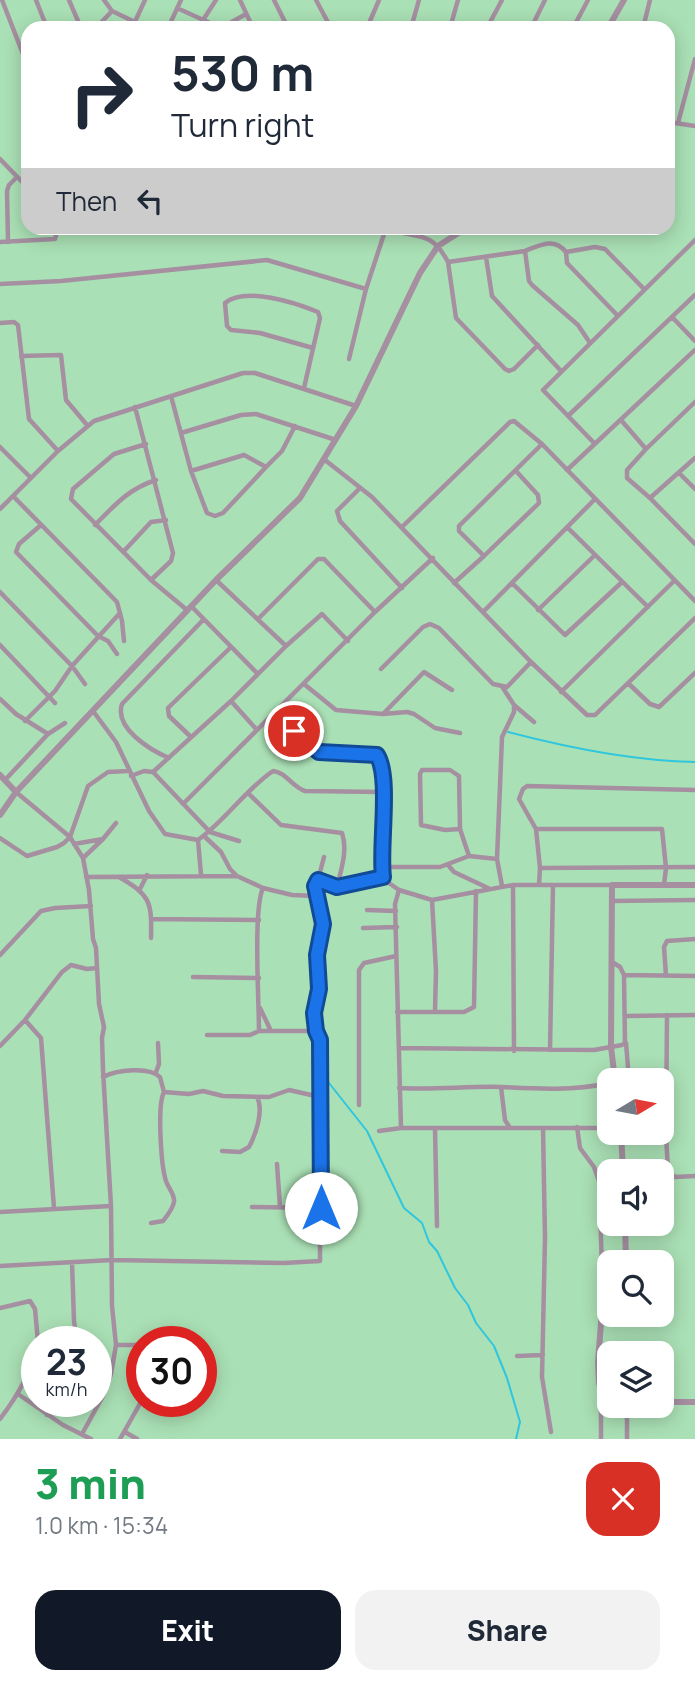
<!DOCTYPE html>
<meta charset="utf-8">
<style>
:root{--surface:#fff;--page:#f2f2f3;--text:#1f2937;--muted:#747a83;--accent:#111827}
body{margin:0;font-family:Manrope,sans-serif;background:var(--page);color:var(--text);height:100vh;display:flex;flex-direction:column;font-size:26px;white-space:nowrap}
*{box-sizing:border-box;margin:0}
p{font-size:23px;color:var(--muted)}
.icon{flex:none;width:38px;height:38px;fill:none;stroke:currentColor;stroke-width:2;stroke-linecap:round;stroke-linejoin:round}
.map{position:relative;height:1439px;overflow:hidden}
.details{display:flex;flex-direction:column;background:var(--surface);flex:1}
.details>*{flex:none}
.guide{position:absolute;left:21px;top:21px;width:654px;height:214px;border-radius:21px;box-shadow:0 4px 18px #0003;background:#fff;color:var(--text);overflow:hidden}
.needle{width:46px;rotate:80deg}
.buttons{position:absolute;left:597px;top:1068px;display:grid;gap:14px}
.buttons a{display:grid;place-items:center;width:77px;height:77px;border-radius:14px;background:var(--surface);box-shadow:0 4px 18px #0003;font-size:35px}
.speed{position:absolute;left:21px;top:1326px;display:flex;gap:14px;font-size:35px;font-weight:700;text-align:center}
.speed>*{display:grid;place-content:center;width:91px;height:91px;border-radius:50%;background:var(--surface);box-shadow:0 4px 18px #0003;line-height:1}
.speed small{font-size:18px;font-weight:400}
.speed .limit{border:10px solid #d22;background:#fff;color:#111}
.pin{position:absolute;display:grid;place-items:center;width:60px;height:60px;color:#fff;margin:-30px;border:4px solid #fff;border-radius:50%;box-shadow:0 2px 7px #0007}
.me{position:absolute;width:77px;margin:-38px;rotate:0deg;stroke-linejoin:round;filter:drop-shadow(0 0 5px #0008)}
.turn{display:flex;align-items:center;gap:24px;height:147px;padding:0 35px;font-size:32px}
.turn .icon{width:91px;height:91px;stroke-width:2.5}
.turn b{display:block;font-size:49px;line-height:60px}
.then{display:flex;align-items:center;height:66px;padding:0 35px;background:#0003;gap:14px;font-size:26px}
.round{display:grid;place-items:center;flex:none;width:74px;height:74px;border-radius:21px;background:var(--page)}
.head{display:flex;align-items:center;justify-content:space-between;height:119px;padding:0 35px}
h1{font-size:42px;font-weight:800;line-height:52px;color:#1e9e55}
.action{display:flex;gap:14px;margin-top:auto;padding:14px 35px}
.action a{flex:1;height:80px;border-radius:21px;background:var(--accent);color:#fff;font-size:28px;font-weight:800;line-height:80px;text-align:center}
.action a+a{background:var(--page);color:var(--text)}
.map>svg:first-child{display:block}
</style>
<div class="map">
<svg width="695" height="1439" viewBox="0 0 695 1439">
<rect width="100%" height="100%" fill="#aae0b5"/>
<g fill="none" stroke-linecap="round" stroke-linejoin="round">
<path stroke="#2fc6de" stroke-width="2" d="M508,732C569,748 632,761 695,762
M325,1082L329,1083L367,1131L404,1208L422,1223L429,1242L437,1251L455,1288L468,1305L476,1323L494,1346L507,1378L520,1422L516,1439"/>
<path stroke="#a58fa1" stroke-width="4.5" d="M2,0L28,67
M36,0L47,28
M69,0L81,28
M104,0L112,11L135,22
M240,0L253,28
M274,0L288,28
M316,0L331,28
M177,8L221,28L246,14
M203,20L216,0
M96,28L112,11
M132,28L145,0
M168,28L181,0
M367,28L379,0
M411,28L419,0
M450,28L458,0
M487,28L502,0
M531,28L545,0
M573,28L588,0
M643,28L650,0
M28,102L26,112L28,122
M668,122L695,126
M678,123L695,59
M0,159L28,188
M0,242L55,239L58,228
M8,242L7,191L9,185L17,177
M566,252C554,237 540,245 525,251L529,281L532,285L578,325L590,343
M486,257L492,296L561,371
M448,262L456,318L505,369L509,371L514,369L538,345
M0,284L61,281L267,260L366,289
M618,316L567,263L566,252L595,247L605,249L644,289
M673,318L695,341
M0,323L14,322L18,325L29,419L58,451
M21,356L61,355L66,400L87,425
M349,359L366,289L386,228C416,240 430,228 448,262L525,251
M304,388L320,318L318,312C296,303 245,286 225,303L227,326L231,330L260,333L313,348
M171,396L191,471L207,513L215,516L223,513L266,467L244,455L191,471
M135,407L173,553L171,561L151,580
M569,415L695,295
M621,420L646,449L695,402
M181,433L241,415L256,414L336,440
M146,444L114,454L73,489L71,499L151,580L187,610
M595,444L543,390L695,240
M0,447L31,478
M646,449L627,470V478L650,498L695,458
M325,460L372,497L531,662L587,715H595L695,618
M266,467L282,451L295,426
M567,470L695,350
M516,471L538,495L539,503L484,556L459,531V526L542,444
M679,473L695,489
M360,488L337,511L340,521L402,588
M13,496L117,602L122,621L124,641
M650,498L695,544
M0,509L58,451L94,421L243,373H255L356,406
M41,525L19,544L16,552L98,636L108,641L117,654
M95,525C115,505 128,489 156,480
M402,527L510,422L514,421L542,444L695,601
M568,528L648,607
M124,551L151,522L166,520
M454,583L484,556
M512,583L565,635L621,583
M0,592L72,666L85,684
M191,606L258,674
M538,610L595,555
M483,612L595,499
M259,618L318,559H324L375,612
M0,645L55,703
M286,646L322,614L348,641
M381,669L423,627L430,624L439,628L493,684L507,687L531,662
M304,684L336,710L383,714L424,672L452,690
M629,684L650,704L659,707L695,673
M561,692L674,581
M0,699L16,714L48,734
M231,701L257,730
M514,705L534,722
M93,711L116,742L149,811L165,834L198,840C226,820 245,790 273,771C286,772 292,787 305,791L383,792
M275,712L316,751L374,754C390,765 380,853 383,877L386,881L399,890L432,900L513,885H612
M383,714L407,712L414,714L435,728L460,733
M25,721L55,691L72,666L120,613
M191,737L169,716L168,708L231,647
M169,758C150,750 114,728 122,704L204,619
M153,772L231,701L286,646L216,580
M131,776L144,771L153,772L210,832L239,841
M5,780L48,734L65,723
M16,792L70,837L83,858L89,890L93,939L96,948L99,1004L104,1027L102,1038L103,1070L111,1206
M248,793L281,825L342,833C348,850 341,870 337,887
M183,804L375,612L433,558
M460,829L445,830L421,825L420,774L422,770H450L459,776L460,829L469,856
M536,829L519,799L523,789L527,786L695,790
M204,836L221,852L230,869L236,875
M0,838L27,856L57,847L64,843L70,837L88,786L108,772L128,771
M198,840L201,875
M74,844L103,839L116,823
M83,858L103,839
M497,859L502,737L514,712V705L503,688
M448,865L454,872L488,888
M382,867H440L469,856L497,859L502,886
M540,868L695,867
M86,877L237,876L263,888L292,895L316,896
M119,877C150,895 152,901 151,938
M318,880L324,857
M513,885L514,1051
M539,885L540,868L536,829H662L666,868L664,885
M263,888C253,909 259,1002 259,1031H316
M140,889L147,875
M399,890L395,904L401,1128H435
M432,900L436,971L435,1011
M612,901L695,900
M367,910L396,911
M151,919L259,920
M363,928L397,927
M0,955L41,911L55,908L91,906
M624,975L695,976
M666,976L664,947L667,941L695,939
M193,977L259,978
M260,1008L271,1031
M397,1012H464L474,1007L476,891
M667,1015L666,1135L668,1170L675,1177L695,1176
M626,1016L695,1015
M25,1020L41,1038L54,1208
M207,1035H250L259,1031
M626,1043L629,1080
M0,1046L25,1020L62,972L71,965L87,969L97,968
M399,1048L594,1050L622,1045L625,1043L624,975L620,967L612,962
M550,1050L553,885
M156,1072L159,1064L158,1043
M103,1077C116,1070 149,1066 160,1077L164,1092
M501,1087L505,1120L510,1128
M399,1088C434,1090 468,1086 502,1087C538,1089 574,1091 609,1083
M359,1105V970L364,963L396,956
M577,1127L580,1148L594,1167L599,1181L603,1297
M543,1128L545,1238L542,1377L551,1432
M379,1131L401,1128
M222,1151L240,1152L249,1147C256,1134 264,1110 257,1097
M277,1164L280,1207
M252,1207L321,1208
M0,1212L111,1206L112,1306L116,1345L111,1374L103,1396L82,1434
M151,1223L163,1221C167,1216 173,1208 174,1202C175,1194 168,1188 166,1181C161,1166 157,1105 164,1092L189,1094L203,1091L223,1096L269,1097L289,1090L320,1097
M437,1226L435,1128H609
M72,1262L74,1321L77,1342
M0,1266L112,1260L284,1263L320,1261V1039L316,1031L314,1013L319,989L317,955L323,924L315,885L318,880L337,887L383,877
M0,1308L30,1301L35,1309L38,1342
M116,1345H142
M517,1356L543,1355
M18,1394L63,1425L91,1439
M627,1405V1439
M47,1415L54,1402
M0,1419C16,1398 31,1373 37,1347
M125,1432L137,1439
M120,1439L142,1400
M601,1439V1407L604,1400"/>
<path stroke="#a58fa1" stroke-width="6" d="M608,28L624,0
M0,775L16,792
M0,815L16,792L216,580L300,498L356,406L420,273L438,246L466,228
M615,1080L611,1047L612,885H695
M621,1132L623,1171
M625,1223L626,1262
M609,1288L603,1297L598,1362L599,1383L604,1400L609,1403
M662,1402H695"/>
</g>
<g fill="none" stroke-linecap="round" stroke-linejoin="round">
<g stroke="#114b97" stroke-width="18">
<path id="route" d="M294,731L319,752L377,755C391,777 379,847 383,877L337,887L318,880L315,886L323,924L317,955L319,989L314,1013L316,1031L320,1040L321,1208"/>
</g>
<use href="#route" stroke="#1a73e8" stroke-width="12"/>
</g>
</svg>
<div class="buttons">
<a><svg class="needle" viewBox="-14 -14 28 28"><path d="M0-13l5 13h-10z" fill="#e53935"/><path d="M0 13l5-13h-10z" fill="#747a83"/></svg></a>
<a><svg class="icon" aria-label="sound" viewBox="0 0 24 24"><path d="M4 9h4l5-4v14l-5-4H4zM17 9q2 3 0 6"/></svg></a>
<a><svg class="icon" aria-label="search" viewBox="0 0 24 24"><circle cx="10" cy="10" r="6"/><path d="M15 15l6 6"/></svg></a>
<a><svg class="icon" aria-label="layers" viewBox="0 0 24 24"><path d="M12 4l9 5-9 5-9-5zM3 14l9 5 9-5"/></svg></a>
</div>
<div class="speed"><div>23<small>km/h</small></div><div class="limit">30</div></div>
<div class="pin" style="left:294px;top:731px;background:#d93025"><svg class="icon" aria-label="arrive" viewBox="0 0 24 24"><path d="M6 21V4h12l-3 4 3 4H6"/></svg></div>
<svg class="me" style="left:321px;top:1208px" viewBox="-20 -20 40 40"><circle r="19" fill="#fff"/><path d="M0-13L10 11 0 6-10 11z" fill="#1a73e8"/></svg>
<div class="guide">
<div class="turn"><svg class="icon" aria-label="right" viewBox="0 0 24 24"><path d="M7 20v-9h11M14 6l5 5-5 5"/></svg><div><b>530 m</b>Turn right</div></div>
<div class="then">Then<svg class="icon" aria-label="left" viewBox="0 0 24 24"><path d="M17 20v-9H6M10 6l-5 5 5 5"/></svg></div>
</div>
</div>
<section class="details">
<div class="head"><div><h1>3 min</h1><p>1.0 km · 15:34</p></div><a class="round" style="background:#d93025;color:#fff"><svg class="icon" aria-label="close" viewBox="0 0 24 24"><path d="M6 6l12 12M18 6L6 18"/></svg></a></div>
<div class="action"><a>Exit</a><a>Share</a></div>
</section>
